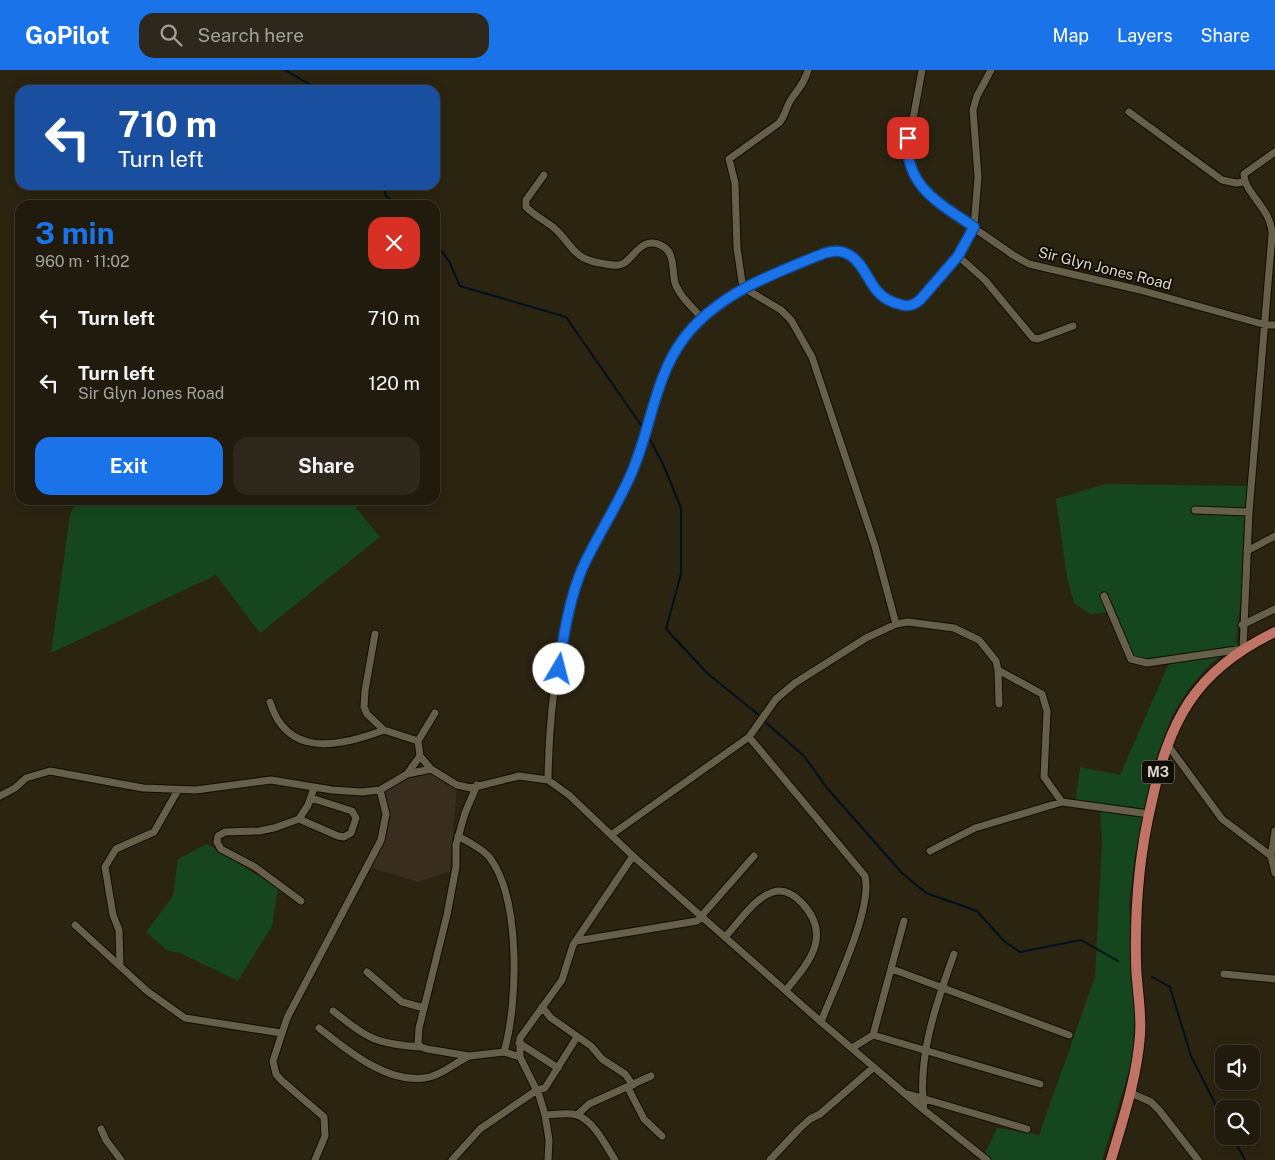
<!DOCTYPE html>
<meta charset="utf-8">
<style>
:root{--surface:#201b0d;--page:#2d281b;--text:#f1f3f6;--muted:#a2a19d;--line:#3d392e;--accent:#1a73e8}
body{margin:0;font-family:"Public Sans",sans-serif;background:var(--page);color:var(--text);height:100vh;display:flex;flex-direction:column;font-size:19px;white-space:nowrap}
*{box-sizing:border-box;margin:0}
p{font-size:16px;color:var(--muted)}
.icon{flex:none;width:28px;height:28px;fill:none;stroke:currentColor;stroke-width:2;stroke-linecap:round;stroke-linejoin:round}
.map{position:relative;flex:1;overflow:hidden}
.side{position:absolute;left:15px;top:130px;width:425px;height:305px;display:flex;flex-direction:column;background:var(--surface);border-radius:15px;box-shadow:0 2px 12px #0003,0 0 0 1px var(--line)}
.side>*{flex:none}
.top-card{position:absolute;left:15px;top:15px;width:425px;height:105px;border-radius:15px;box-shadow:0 2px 12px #0003,0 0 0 1px var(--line);background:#1a4fa0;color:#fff;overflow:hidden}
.tools{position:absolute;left:1215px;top:975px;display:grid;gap:10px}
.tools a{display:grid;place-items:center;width:45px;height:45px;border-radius:10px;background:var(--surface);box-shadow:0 2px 12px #0003,0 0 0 1px var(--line);font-size:25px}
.pin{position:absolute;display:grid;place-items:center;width:42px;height:42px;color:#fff;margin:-21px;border-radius:10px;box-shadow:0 2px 8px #0006}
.me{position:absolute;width:55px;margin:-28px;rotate:8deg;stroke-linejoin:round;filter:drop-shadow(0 0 4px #0008)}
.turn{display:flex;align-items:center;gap:18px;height:105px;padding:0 20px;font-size:22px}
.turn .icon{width:65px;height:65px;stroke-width:2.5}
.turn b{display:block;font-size:35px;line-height:42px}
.round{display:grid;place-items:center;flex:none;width:52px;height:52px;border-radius:15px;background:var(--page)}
.summary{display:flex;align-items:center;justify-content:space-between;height:85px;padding:0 20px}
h1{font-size:30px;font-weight:700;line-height:38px;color:var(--accent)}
.cta{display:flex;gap:10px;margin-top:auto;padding:10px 20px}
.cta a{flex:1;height:58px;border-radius:15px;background:var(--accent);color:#fff;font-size:20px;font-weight:700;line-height:58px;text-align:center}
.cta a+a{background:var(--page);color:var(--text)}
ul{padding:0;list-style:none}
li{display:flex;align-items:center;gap:15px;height:65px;padding:0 20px}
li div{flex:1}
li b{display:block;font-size:19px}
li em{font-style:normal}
header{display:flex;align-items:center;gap:30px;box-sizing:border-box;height:70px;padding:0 25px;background:var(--accent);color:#fff}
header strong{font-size:24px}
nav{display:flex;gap:28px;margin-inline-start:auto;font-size:18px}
.search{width:350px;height:45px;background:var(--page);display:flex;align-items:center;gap:12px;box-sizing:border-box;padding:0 18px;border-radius:15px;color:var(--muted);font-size:19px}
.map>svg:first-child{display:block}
</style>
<header>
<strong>GoPilot</strong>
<div class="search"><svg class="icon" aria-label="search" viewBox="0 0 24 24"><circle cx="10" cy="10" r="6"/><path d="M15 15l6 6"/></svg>Search here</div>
<nav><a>Map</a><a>Layers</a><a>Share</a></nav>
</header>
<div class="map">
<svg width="1275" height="1090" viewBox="0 0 1275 1090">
<rect width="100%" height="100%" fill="#2b2411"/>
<path fill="#382d1e" d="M431,699L457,715L450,801L418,812L371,798L370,793L385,755L380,720L407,704Z"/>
<path fill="#16461e" d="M1106,414L1251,416L1247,481L1237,560L1236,572L1243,579L1235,578L1211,593L1190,617L1172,646L1156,689L1135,785L1129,835L1135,940L1132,991L1102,1090H986V1081L997,1058L1039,1065L1095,907L1102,775L1100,738L1075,734L1080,697L1120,705L1169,593L1131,589L1112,542L1090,544L1074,533L1067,507L1056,429Z
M79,430H369L356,438L380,467L260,563L216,505L51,583L70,444Z
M207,774L278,818L272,856L238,911L180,883L168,881L146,862L173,826L178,789Z"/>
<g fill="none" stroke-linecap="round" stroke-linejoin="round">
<path stroke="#00101e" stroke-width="2" d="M285,0L319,20
M383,115L386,126L398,135
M435,173L449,191L460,216L566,247L643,358
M647,364L663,394L681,438V504L666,559L707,603L760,646
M763,650L804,686L827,718L902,803L926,823L977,841L1004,871L1020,882L1081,870L1118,891
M1152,907L1170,917L1191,986L1224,1051
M1232,1066L1245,1090"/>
<g stroke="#130d00" stroke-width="9">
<path id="minor" d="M808,0C805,12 799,18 792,28C786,36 786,45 779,53L729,89L735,113L737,178L742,212L749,221L781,240L791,250L812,287L875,476L896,554
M922,0L907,82V91L919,114L932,129L1013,185L1029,194L1140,220L1266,255H1275
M1129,42L1222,110L1236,113L1245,112
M544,105L526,130V137C534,145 544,150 553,157C572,173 571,188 600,193C606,194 613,196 619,195C633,194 639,162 664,177C675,184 672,202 675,213C680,227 693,238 703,249
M958,186L985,210L1033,268L1038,269L1073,256
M1195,440L1249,442
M1247,481L1275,466
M1104,526L1131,589L1147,593L1243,579L1249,442L1272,165C1272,138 1244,124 1244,104L1275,82
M1242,555L1275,539
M375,564L365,621L364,637L367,644L384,660L418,671
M998,600L1042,624L1047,641L1044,707L1062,732
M270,632C287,688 339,677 384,660
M435,643L418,671L420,686L431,699L457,715L471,718L519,706L548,710L569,725L633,786L821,952L924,1040L987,1090
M749,667L865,806C873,839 834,918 821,952
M1167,674L1222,749L1271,786
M407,704L420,686
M548,710C549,640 558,567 582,501C585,491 592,481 597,471C610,448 623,424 633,400C650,357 655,304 685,267C719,226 782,194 833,181C869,181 864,238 912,236L920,230L958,186L974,157L978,107L973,40L977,26L991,0
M477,715L465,743L456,775V797L447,845L419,958L418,973L421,977L427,979L469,986L504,982L520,987
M0,726L15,718L26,708L50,701L143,718L196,720L271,710L332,720L362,722L380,720L407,704L431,699
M299,749L338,766L344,767L351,763L356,748L352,741L311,728
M1275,761L1271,786L1275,803
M611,765L749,667L776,629L795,613L866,568L896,554L908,552L954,558L979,570L996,591L998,600L999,634
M458,766C468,772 483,779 490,788C521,830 518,934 504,982
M930,781L975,758L1062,732L1149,744
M301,831L255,797L221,779L217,772L218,766L225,762L259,761L274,758L299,749L308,735L314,718
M75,855L147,921L185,948L281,963
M726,866C739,852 754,828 773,822C783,819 793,824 801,832C833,865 810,891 786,920
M576,871L697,851L754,786
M120,896L119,860L113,845L105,797L116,779L154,762L178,720
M892,899L1069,965
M367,902L402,932L424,938
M1224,904L1275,909
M542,937L551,948L591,976L602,989L625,1004L633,1015
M333,941C369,969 375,974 421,977
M319,958C347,980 386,1013 424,1008C440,1006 455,993 469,986
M873,965L1040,1014
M519,973L558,998
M852,978L873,965L904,851
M628,1018L644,1049L662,1066
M1131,1023L1151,1032L1159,1040L1198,1090
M908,1024L1027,1059
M924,1040C917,987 936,934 954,884
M545,1045C555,1045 567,1042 577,1045C594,1051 606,1076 615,1090
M577,1045L589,1034L651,1006
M101,1059L106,1070L121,1090
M315,1090L325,1066L324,1047L281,1010L276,1004L273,991L287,948L381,770L386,744L380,720
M452,1090L480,1059L537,1020L545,1018L577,967
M548,1090L549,1070L545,1045L539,1025L520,987V968L562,910L573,875L633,786
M770,1090L799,1059L810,1049L820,1044L874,997"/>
</g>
<g stroke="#130d00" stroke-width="12">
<path id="highway" d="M1111,1090C1123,1049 1137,1008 1140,965C1142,940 1136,915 1136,890C1135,838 1139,786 1151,735C1169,651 1194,601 1275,562"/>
</g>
<use href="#minor" stroke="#665f49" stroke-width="7"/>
<use href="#highway" stroke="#bf7465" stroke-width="10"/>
</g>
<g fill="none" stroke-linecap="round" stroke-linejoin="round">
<g stroke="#114b97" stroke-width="12">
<path id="route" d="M559,599C563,566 569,530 582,499C597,466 618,435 632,402C651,358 655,306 684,268C718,223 775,203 825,183C835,180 843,180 851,186C870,199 869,227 899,234C907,237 913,236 920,230L958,186L974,157C939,133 904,116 908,68"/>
</g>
<use href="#route" stroke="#1a73e8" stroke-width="9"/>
</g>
<g text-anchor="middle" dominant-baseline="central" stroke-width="4" stroke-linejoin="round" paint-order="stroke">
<rect fill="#110e06" stroke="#9e9a8f" stroke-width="1" x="1142" y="690.5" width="32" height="23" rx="4"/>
<g font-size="14" font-weight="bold" fill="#dbd6ca">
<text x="1158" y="702">M3</text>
</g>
<g font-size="15" fill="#dbd6ca" stroke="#110e06">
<text transform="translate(1105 198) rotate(14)">Sir Glyn Jones Road</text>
</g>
</g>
</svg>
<div class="tools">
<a><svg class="icon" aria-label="sound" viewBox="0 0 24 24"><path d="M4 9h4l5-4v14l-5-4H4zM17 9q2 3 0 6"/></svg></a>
<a><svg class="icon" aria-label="search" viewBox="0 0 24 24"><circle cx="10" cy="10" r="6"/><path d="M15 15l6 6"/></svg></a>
</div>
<div class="pin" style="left:908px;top:68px;background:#d93025"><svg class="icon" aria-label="arrive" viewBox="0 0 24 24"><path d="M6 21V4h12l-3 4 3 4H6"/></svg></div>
<svg class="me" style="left:559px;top:599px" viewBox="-20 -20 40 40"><circle r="19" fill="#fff"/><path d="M0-13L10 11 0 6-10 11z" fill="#1a73e8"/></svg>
<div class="top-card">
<div class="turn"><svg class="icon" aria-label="left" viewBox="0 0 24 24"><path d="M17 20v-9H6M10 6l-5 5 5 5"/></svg><div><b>710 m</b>Turn left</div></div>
</div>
<section class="side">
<div class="summary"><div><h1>3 min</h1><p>960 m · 11:02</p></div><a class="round" style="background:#d93025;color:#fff"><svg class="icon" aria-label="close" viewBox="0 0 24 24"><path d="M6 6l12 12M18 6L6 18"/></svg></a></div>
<ul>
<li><svg class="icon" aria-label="left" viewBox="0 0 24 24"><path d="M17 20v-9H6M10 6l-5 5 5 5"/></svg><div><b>Turn left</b></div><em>710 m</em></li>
<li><svg class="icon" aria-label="left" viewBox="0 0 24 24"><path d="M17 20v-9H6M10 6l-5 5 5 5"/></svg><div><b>Turn left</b><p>Sir Glyn Jones Road</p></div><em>120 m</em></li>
</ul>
<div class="cta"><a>Exit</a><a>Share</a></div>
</section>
</div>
